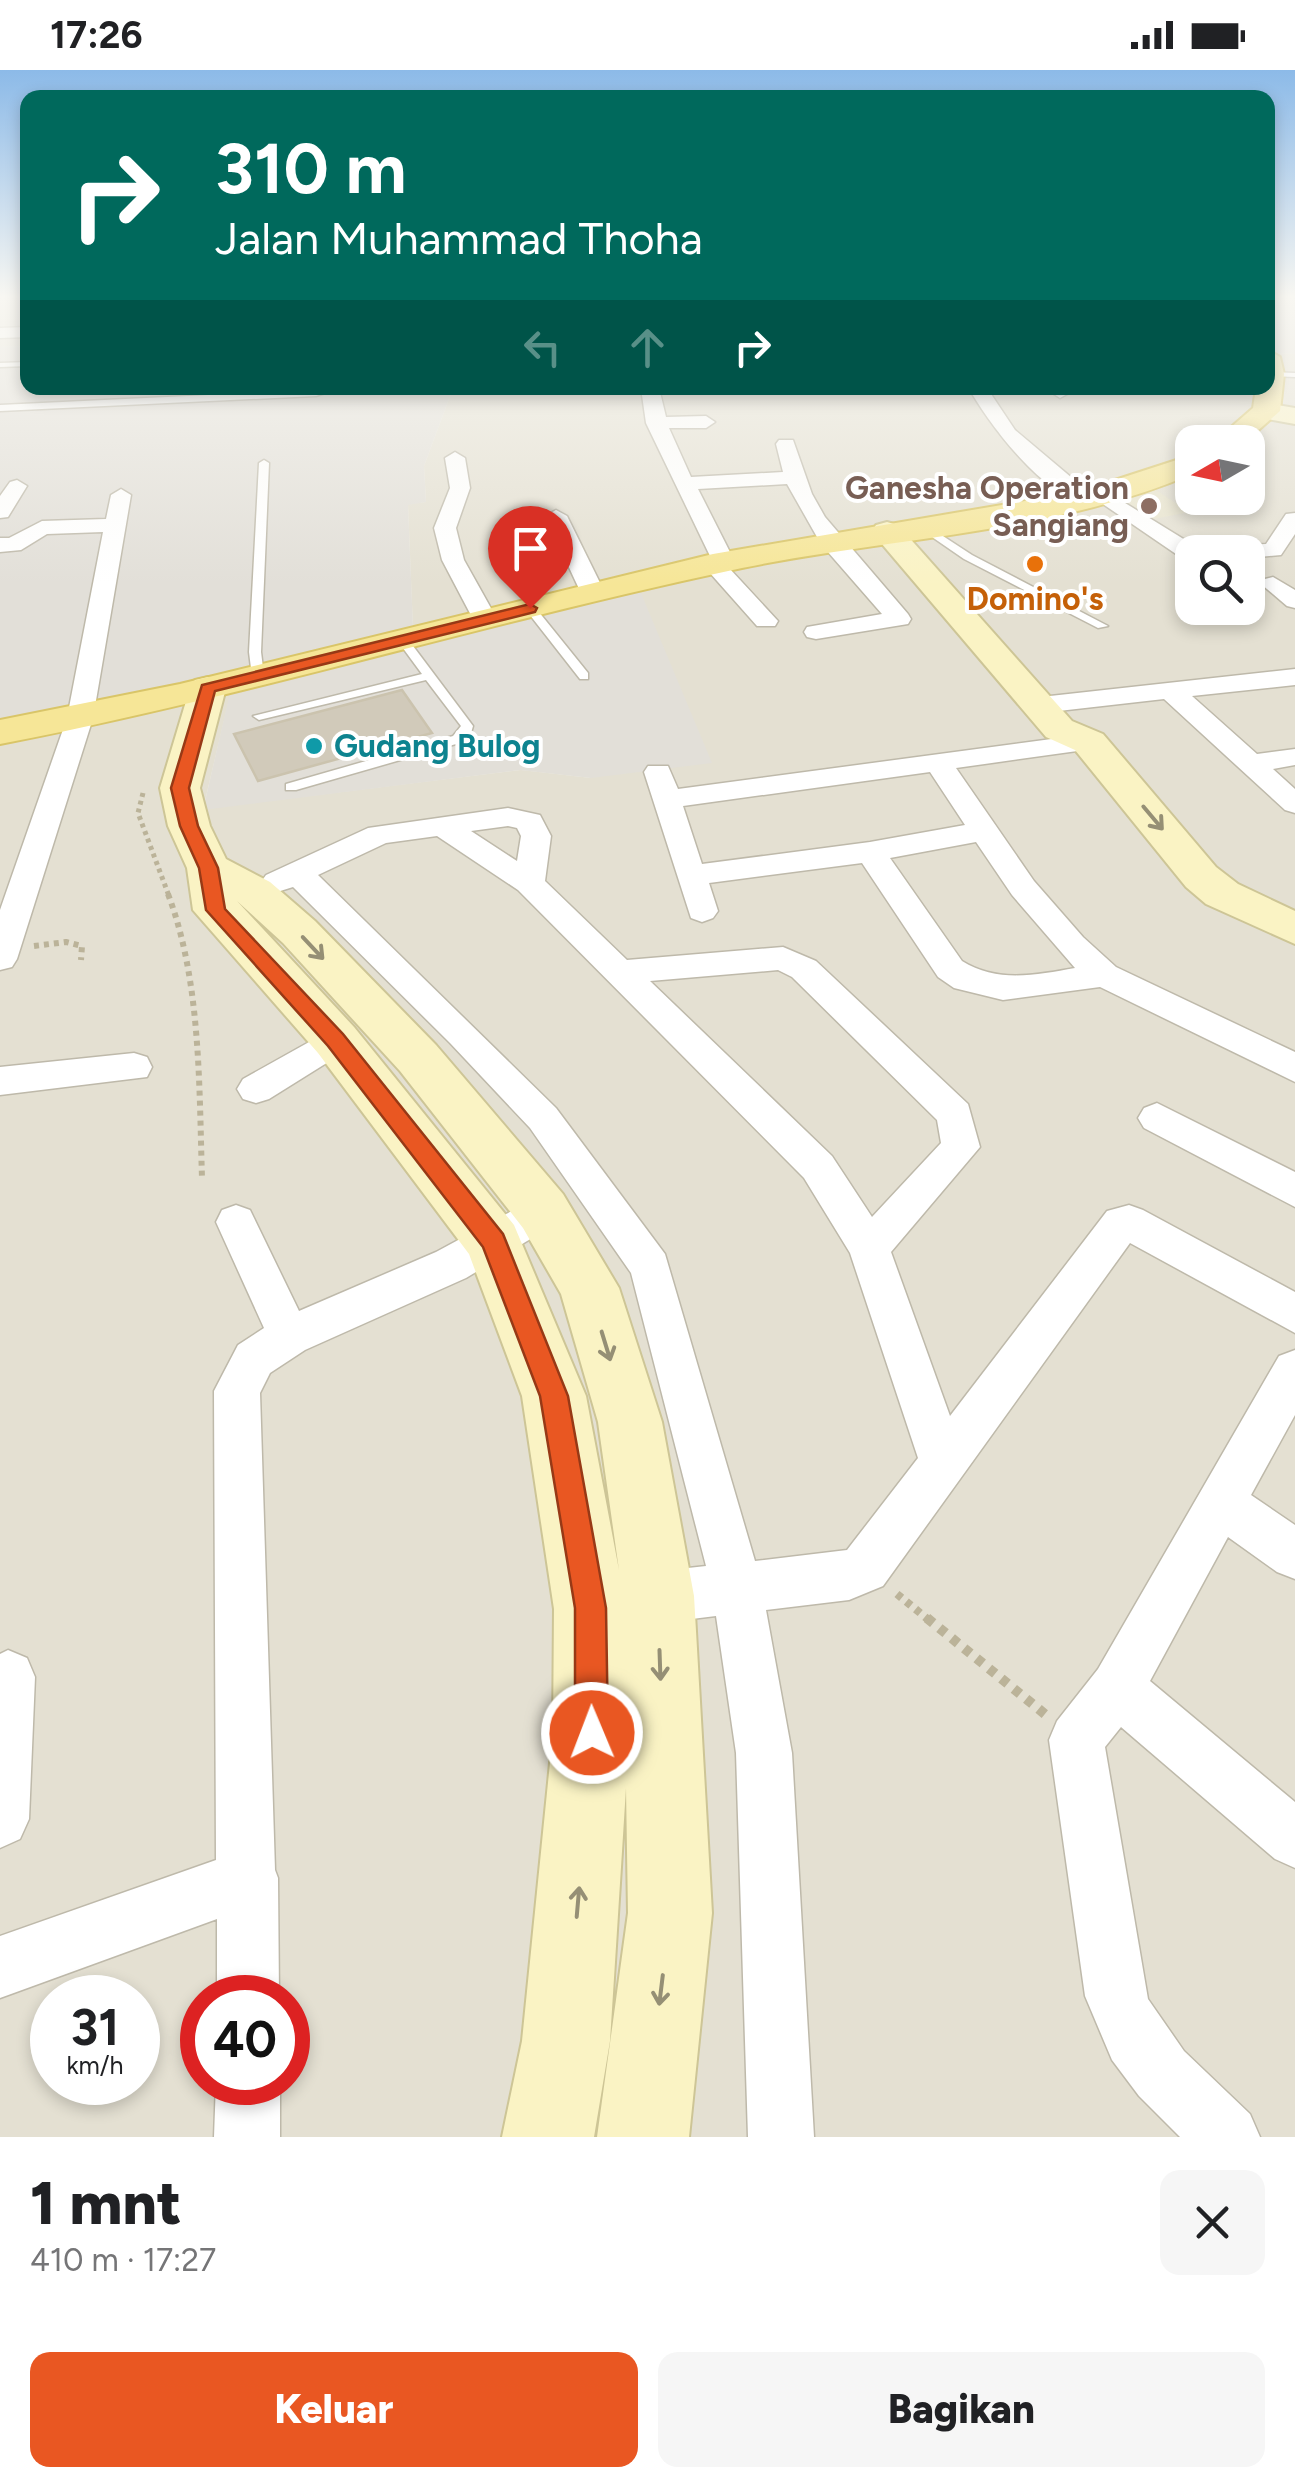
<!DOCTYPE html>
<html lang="id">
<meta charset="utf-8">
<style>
:root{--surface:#fff;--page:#f6f6f6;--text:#202124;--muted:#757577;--accent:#e95722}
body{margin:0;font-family:Figtree,sans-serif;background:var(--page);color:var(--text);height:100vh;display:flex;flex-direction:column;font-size:38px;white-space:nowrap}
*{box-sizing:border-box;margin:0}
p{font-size:32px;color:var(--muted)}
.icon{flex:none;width:55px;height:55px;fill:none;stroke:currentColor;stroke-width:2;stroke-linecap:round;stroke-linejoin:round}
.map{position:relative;height:2067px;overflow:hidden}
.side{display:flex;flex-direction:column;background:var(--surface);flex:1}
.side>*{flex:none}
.guide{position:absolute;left:20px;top:20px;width:1255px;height:305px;border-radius:20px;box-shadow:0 5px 15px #0003;background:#00695c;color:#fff;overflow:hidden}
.needle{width:65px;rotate:261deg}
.controls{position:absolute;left:1175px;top:355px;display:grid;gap:20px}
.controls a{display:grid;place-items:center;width:90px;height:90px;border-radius:20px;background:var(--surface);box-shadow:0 5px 15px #0003;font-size:50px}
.speed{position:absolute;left:30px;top:1905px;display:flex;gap:20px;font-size:50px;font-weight:700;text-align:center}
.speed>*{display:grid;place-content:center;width:130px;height:130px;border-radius:50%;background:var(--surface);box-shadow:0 5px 15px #0003;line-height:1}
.speed small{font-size:25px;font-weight:400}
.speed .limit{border:15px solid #d22;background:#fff;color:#111}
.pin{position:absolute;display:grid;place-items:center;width:85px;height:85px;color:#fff;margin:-102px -42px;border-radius:50% 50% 50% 0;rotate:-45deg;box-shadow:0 0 10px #0007}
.pin .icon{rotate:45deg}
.me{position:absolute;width:110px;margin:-55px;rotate:359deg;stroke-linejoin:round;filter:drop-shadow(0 0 8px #0008)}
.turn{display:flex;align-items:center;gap:35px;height:210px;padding:0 30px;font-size:45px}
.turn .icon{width:130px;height:130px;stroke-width:2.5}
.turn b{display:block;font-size:70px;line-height:85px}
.lanes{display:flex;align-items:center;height:95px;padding:0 30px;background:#0003;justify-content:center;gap:50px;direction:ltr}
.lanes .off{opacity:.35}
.round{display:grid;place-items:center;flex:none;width:105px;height:105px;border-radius:20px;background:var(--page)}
.overview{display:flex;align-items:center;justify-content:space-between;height:170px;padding:0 30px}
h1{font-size:60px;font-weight:800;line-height:75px}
.cta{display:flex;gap:20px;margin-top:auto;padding:20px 30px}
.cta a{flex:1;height:115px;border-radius:20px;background:var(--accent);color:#fff;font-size:40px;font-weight:800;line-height:115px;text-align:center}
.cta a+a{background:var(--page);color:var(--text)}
.status{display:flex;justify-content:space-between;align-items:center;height:70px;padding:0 50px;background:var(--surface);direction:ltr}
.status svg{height:28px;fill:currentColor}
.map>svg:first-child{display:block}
</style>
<div class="status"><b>17:26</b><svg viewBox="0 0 49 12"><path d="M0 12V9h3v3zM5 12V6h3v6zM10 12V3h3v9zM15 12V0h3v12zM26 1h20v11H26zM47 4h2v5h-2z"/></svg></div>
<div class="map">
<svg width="1295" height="2067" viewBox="0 0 1295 2067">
<rect width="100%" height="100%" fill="#f0eee3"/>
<path fill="#e4e0d2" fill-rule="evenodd" d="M0,225H27V276L0,277Z
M1268,283L1295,284V2067H0V650L236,600L203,739L521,700L591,708L413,559L408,434L426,432L424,396L453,318H1268ZM1192,372H1248V428H1192ZM1192,482H1248V538H1192ZM52,1928H138V2012H52ZM202,1928H288V2012H202Z"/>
<path fill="#e2dfd8" d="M1268,225H1295V284L1268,283Z
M27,276L28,318H453L424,396L426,432L408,435L413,558L633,504L712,693L591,708L520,700L203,740L235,601L0,650V277Z"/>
<path fill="#e8e4ce" d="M1153,418L1189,442L1144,451L1113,430Z"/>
<path fill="#d1caba" stroke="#cbc3ae" stroke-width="2.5" d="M402,620L432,663L258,711L234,664Z"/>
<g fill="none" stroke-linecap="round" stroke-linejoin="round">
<g stroke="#beb9aa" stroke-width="3">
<path id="lane" d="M28,292V296L0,297V293Z
M1268,302L1295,303V307L1271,306Z
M328,318H340L316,326L0,341V335L316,320Z
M264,390L269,393L261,582L264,606L258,610L252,606L249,582L259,393Z
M923,453L972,485L1108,556L1098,558L964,489L919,458L918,456Z
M526,536H534L588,603V609H580L526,540Z
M403,567L407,568L473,656L471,663L463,672L296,720H286V714L453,666L461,656L426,610L259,650L253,646L422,604L397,570Z"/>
</g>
<g stroke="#beb9aa" stroke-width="3">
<path id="street" d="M28,257V267L0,268V258Z
M641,318H659L666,347L706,346L715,352L706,358H669L691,407L783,402L776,374L779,370H793L812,424L825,447L908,544L911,549L908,554L816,569L807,567L804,562L807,557L882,544L821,474L787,414L698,419L735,492L729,498L778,551L775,556H757L702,494L711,488L646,353Z
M969,318H987L1015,360L1085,419L1088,423L1085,427C1049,436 984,347 969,318Z
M1045,318H1064L1069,323L1060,328Z
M455,382L465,388L470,418L456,458L464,490L497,549L485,556L473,549L442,490L434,458L450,418L445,388Z
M17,410L27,416L8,447L0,448V426L10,412Z
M121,419L131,425L93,648L17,889L12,897L0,900V840L67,648L103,462L47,464L21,480L0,482V468H9L42,451L106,449L111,425Z
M1104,420L1190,473L1222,477L1225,482H1192V487L1176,484L1097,430L1094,426L1097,422Z
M556,440L567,446L605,523L601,528L593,530L581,523L545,446Z
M1295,443V464L1281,485L1248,488V482H1231L1242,475L1266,474L1286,444Z
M1273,507L1295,520V538L1287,536L1261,514L1265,509Z
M1295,599V615L1192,626L1257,684L1295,679V695L1273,699L1295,719V743L1285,740L1164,629L1041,643L1028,635L1041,627Z
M1089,664L1103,672L1099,678L956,698L1034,811L1083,867L1116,897L1295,982V1012L1100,917L1003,930L954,918L938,907L862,793L709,813L718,841L713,848L702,852L691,848L644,702L648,696H668L678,719ZM930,702L965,755L870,772L702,794L683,736ZM976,772L1012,825L1075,898C1036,905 997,913 962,891L890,788Z
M508,738L540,745L551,766L545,811L627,890L783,877L816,891L968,1034L980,1077L891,1182L950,1346L1107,1141L1129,1135L1143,1140L1295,1222V1263L1130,1173L883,1516L849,1530L766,1540L792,1683L814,2067H748L736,1683L716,1546L643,1555L625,1547L617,1529L625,1511L643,1503L706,1496L631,1203L530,1058L450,973L293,817L277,822L266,819L261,812L266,805L368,758ZM508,756L517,758L521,766L517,791L471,761ZM437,766L518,820L804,1108L850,1183L918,1388L847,1480L755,1491L665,1184L556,1038L318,805L386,773ZM778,900L792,907L937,1050L941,1073L872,1147L832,1086L650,911Z
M336,957L349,961L354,970L349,979L269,1029L256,1033L243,1029L237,1019L243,1009Z
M134,983L147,987L152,997L147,1007L0,1025V997Z
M1157,1033L1295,1102V1137L1144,1058L1138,1048L1144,1038Z
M543,1124L557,1129L563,1141L557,1153L466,1208L305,1280L270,1303L260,1323L275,1800L278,1808L279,1928H217V1849L0,1928V1866L216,1790L214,1321L238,1275L264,1258L216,1152L222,1140L236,1135L250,1140L299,1241L436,1182Z
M1295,1280V1345L1251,1425L1295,1455V1509L1277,1502L1228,1467L1150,1611L1295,1732V1798L1275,1789L1121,1657L1105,1677L1148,1929L1184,1981L1250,2044L1260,2067H1180L1139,2026L1112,1990L1085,1926L1049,1670L1057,1651L1098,1599L1279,1286Z
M8,1580L27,1588L35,1607L29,1749L20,1769L0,1778V1584Z
M216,2012H280V2067H214Z"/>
</g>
<g stroke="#cdc596" stroke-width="4">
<path id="secondary" d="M1266,333L1295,338V354L1257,347L1253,341L1257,335Z
M887,452L898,455L1072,651L1103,664L1216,797L1238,814L1295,841V874L1206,834L1186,817L1075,680L1046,667L876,467L872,461L876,455Z
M208,607L221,610L226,618L200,718L210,756L226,789L270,812L315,851L436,975L563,1124L619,1218L662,1352L694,1526L712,1843L689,2067H597L628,1843L626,1718L610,1971L594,2067H502L522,1971L553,1663L554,1539L522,1326L469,1184L318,983L193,840L187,798L168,756L160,718L190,618L195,610ZM237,831L283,873L400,1001L523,1158L561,1224L598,1352L619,1500L586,1326L514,1155L354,957Z"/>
</g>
<g stroke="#d9c568" stroke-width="4">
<path id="primary" d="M1268,280L1280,287L1284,304L1280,341L1245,372H1214L1253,338L1256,318H1268Z
M1192,385V404C1052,464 891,467 742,498C493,550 250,626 0,674V650L180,614L713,484L1078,422Z"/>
</g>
<path stroke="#bbb399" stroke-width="5" stroke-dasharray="4 4" stroke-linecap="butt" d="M143,723L138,743L169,826"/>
<path stroke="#bbb399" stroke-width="6" stroke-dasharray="5 5" stroke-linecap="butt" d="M168,824C201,911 199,1015 202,1108
M34,876L66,872L82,876L81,890"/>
<path stroke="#bbb399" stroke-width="8" stroke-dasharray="6 6" stroke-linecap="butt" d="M897,1524L930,1551"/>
<path stroke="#bbb399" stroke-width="10" stroke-dasharray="8 8" stroke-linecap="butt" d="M927,1548L1046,1645"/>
<use href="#lane" fill="#fff" fill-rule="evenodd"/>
<use href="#street" fill="#fff" fill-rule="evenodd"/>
<use href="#secondary" fill="#faf3c4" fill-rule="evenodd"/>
<use href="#primary" fill="#f6e697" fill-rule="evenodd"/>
</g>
<defs><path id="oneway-shaft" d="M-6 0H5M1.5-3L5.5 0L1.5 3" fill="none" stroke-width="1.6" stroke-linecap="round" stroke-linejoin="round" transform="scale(2.5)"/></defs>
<g stroke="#958f75">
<use href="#oneway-shaft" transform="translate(1153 748) rotate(50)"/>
<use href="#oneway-shaft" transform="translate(313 878) rotate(47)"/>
<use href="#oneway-shaft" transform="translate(606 1276) rotate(73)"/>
<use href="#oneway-shaft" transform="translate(660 1595) rotate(88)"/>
<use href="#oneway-shaft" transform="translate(578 1832) rotate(-85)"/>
<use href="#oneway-shaft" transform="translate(661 1920) rotate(97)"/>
</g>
<linearGradient id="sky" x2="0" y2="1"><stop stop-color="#8cbae8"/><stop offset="0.44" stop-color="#f8f7f2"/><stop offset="1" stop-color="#f8f7f2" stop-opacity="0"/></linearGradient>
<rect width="1295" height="515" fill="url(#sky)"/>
<path fill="#e95722" stroke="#973916" stroke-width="2.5" d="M530,534L537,538L535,542L215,621L189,718L198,756L218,798L225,839L343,964L503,1164L568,1326L606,1538L608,1663L603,1675L592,1680L580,1675L575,1663V1538L540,1326L483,1177L328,976L206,840L199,798L180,756L171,718L202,615Z"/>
<circle fill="#8d6e63" stroke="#fff" stroke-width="4" cx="1149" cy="436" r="10"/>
<circle fill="#e8710a" stroke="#fff" stroke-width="4" cx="1035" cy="494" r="10"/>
<circle fill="#0f9aa8" stroke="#fff" stroke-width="4" cx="314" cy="676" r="10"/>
<g text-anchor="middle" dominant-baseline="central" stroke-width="8" stroke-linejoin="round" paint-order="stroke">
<g font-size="32" font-weight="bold" fill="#785e54" stroke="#fff" text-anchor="end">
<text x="1129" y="418">Ganesha Operation<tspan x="1129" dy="37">Sangiang</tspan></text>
</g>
<g font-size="32" font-weight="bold" fill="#c56008" stroke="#fff">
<text x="1035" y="529">Domino's</text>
</g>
<g font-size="32" font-weight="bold" fill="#0d838f" stroke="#fff" text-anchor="start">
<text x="334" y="676">Gudang Bulog</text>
</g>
</g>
</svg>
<div class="controls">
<a><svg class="needle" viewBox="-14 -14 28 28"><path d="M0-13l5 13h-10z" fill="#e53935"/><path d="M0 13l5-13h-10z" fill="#757577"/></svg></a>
<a><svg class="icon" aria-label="search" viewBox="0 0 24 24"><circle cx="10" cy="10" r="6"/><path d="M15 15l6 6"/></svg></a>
</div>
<div class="speed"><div>31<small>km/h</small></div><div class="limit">40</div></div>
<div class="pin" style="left:530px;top:538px;background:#d93025"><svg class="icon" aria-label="arrive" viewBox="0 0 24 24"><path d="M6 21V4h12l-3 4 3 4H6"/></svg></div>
<svg class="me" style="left:592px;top:1663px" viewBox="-20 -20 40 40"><circle r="17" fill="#e95722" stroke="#fff" stroke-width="3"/><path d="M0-11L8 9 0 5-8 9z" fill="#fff"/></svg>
<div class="guide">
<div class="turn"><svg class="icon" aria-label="right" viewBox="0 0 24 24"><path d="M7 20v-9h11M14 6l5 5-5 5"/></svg><div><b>310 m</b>Jalan Muhammad Thoha</div></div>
<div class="lanes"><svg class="icon off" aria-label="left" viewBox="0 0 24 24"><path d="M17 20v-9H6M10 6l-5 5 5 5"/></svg><svg class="icon off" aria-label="ahead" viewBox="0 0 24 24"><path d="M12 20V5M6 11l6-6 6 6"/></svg><svg class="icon" aria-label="right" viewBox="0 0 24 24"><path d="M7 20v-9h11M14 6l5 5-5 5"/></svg></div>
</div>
</div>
<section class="side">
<div class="overview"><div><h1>1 mnt</h1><p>410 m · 17:27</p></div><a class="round"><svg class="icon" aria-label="close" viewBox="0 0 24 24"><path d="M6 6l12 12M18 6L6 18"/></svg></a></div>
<div class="cta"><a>Keluar</a><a>Bagikan</a></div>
</section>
